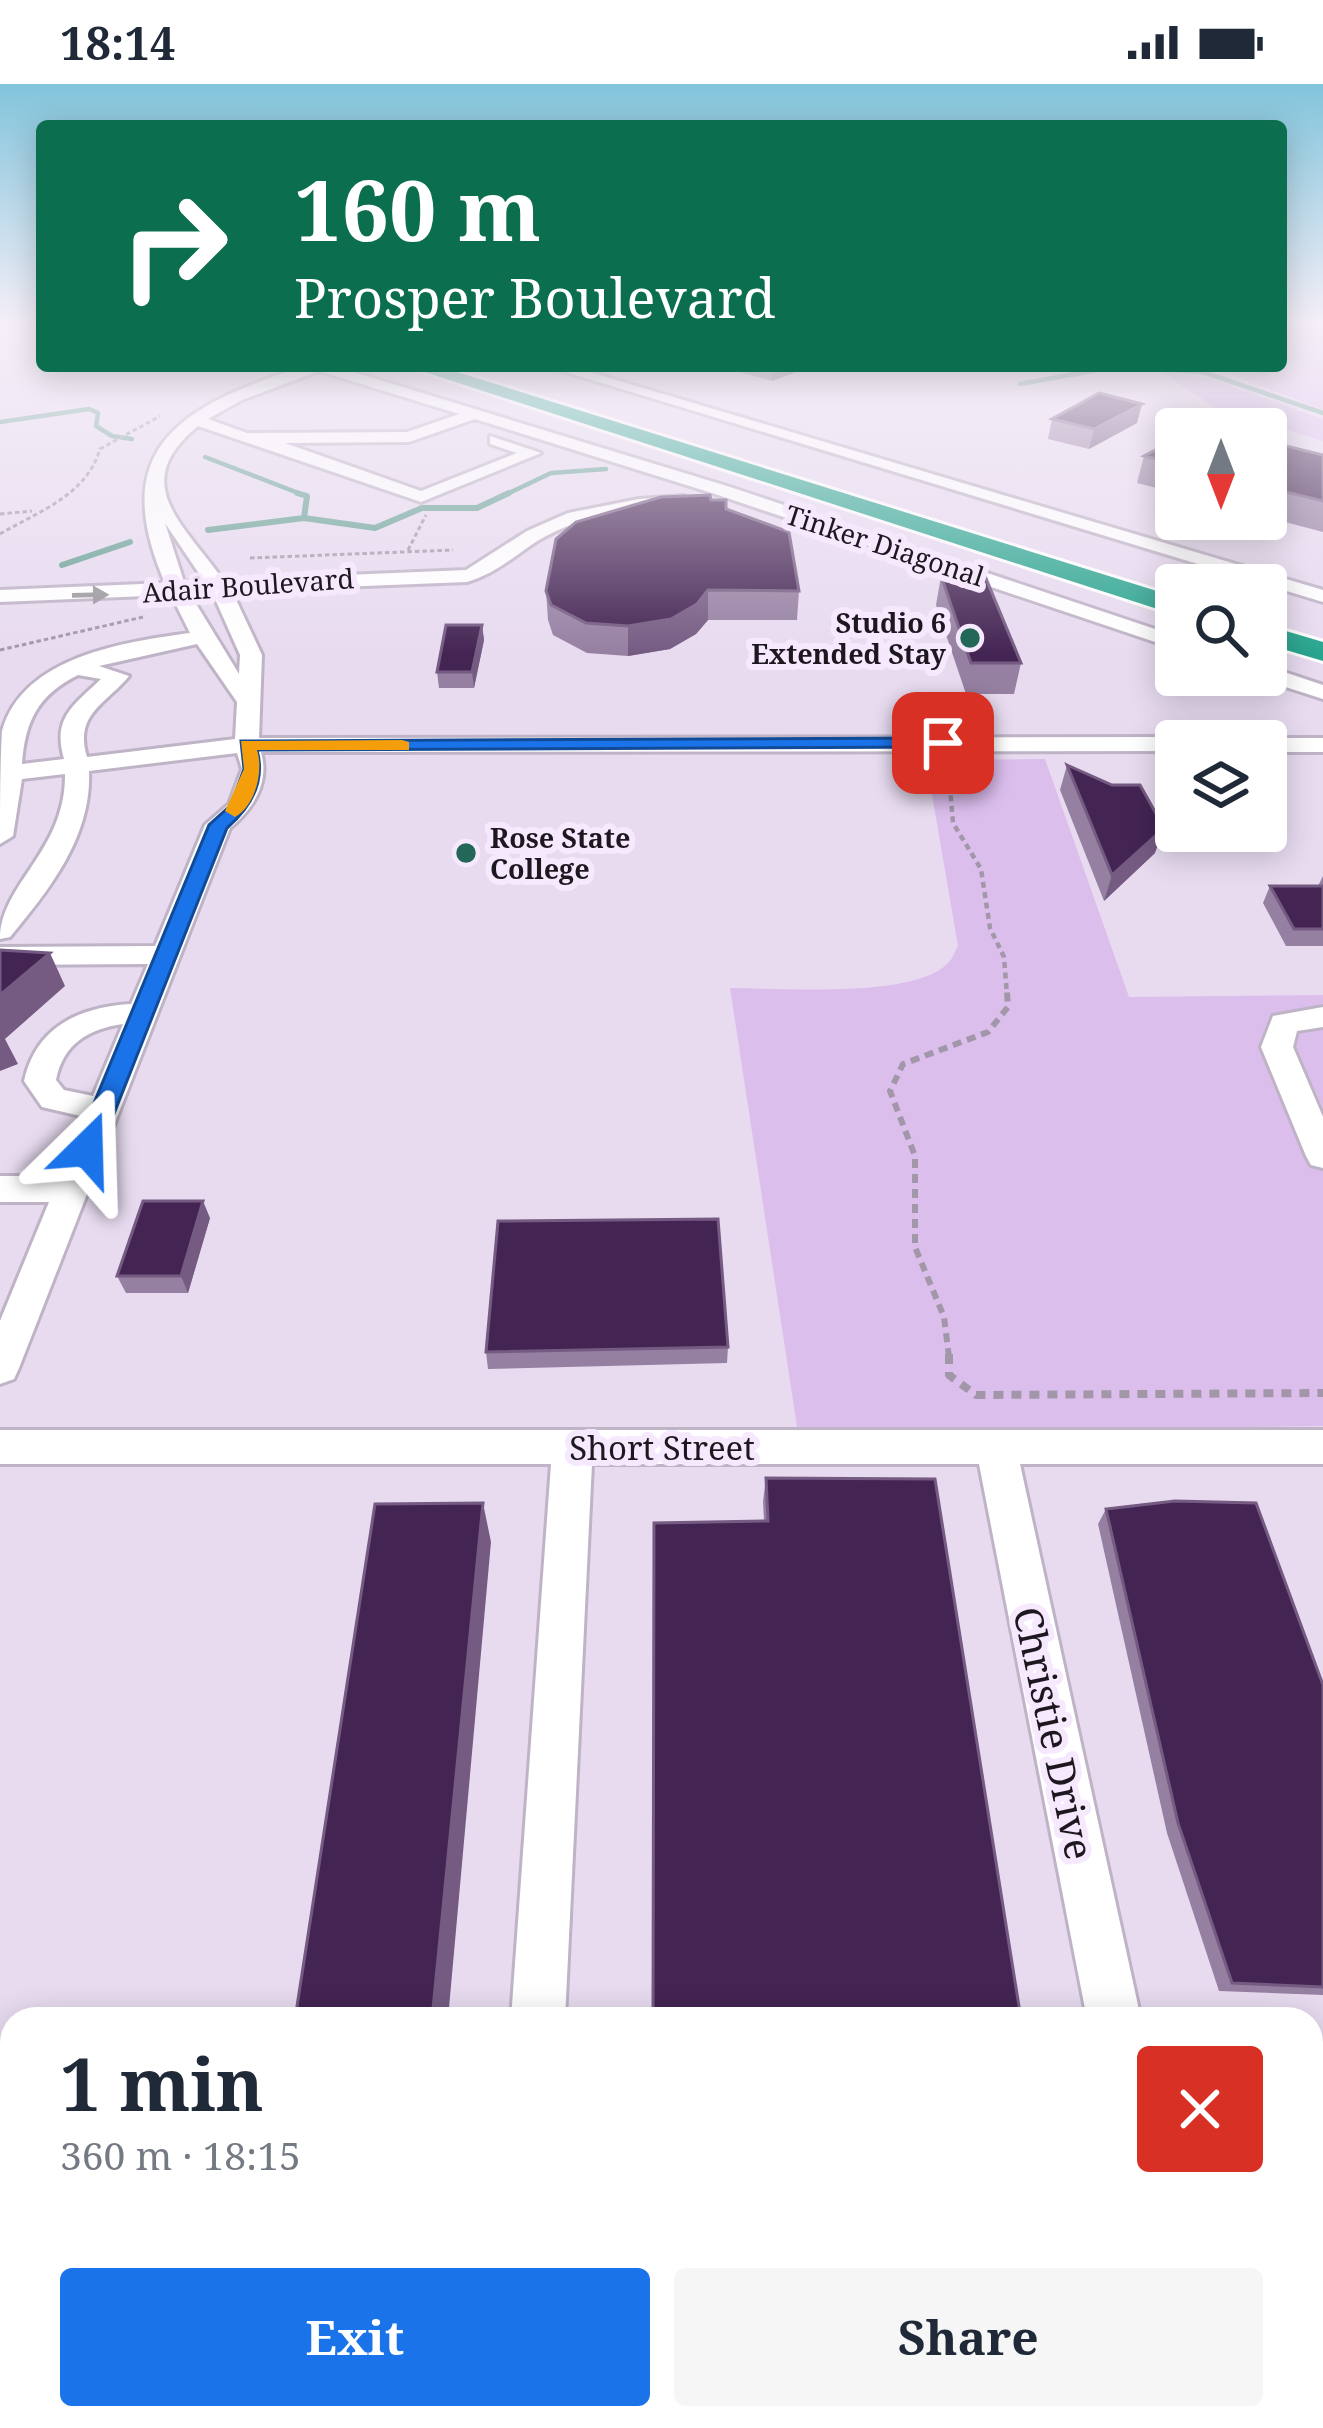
<!DOCTYPE html>
<meta charset="utf-8">
<style>
:root{--surface:#fff;--page:#f6f6f7;--text:#1f2937;--muted:#747a83;--accent:#1a73e8}
body{margin:0;font-family:"Noto Serif",serif;background:var(--page);color:var(--text);height:100vh;display:flex;flex-direction:column;font-size:45px;white-space:nowrap}
*{box-sizing:border-box;margin:0}
p{font-size:39px;color:var(--muted)}
.icon{flex:none;width:66px;height:66px;fill:none;stroke:currentColor;stroke-width:2;stroke-linecap:round;stroke-linejoin:round}
.map{position:relative;flex:1;overflow:hidden}
.drawer{position:absolute;left:0px;top:1923px;width:1323px;height:423px;display:flex;flex-direction:column;background:var(--surface);border-radius:36px 36px 0 0;box-shadow:0 6px 30px #0003}
.drawer>*{flex:none}
.top-card{position:absolute;left:36px;top:36px;width:1251px;height:252px;border-radius:12px;box-shadow:0 6px 30px #0003;background:#0b6e4f;color:#fff;overflow:hidden}
.needle{width:78px;rotate:180deg}
.controls{position:absolute;left:1155px;top:324px;display:grid;gap:24px}
.controls a{display:grid;place-items:center;width:132px;height:132px;border-radius:12px;background:var(--surface);box-shadow:0 6px 30px #0003;font-size:60px}
.pin{position:absolute;display:grid;place-items:center;width:102px;height:102px;color:#fff;margin:-51px;border-radius:24px;box-shadow:0 6px 18px #0006}
.me{position:absolute;width:132px;margin:-66px;rotate:22deg;stroke-linejoin:round;filter:drop-shadow(0 0 9px #0008)}
.turn{display:flex;align-items:center;gap:42px;height:252px;padding:0 60px;font-size:54px}
.turn .icon{width:156px;height:156px;stroke-width:2.5}
.turn b{display:block;font-size:84px;line-height:102px}
.round{display:grid;place-items:center;flex:none;width:126px;height:126px;border-radius:12px;background:var(--page)}
.headline{display:flex;align-items:center;justify-content:space-between;height:204px;padding:0 60px}
h1{font-size:72px;font-weight:700;line-height:90px}
.button{display:flex;gap:24px;margin-top:auto;padding:24px 60px}
.button a{flex:1;height:138px;border-radius:12px;background:var(--accent);color:#fff;font-size:48px;font-weight:700;line-height:138px;text-align:center}
.button a+a{background:var(--page);color:var(--text)}
.status{display:flex;justify-content:space-between;align-items:center;height:84px;padding:0 60px;background:var(--surface);direction:ltr}
.status svg{height:33px;fill:currentColor}
.map>svg:first-child{display:block}
</style>
<div class="status"><b>18:14</b><svg viewBox="0 0 49 12"><path d="M0 12V9h3v3zM5 12V6h3v6zM10 12V3h3v9zM15 12V0h3v12zM26 1h20v11H26zM47 4h2v5h-2z"/></svg></div>
<div class="map">
<svg width="1323" height="2344" viewBox="0 0 1323 2344">
<rect width="100%" height="100%" fill="#e8dbf0"/>
<path fill="#dcbeed" d="M1281,241H1323V326L1210,282H1281Z
M1164,289L1211,295L1323,335V357L1214,323Z
M1045,675L1129,913L1323,911V1342L798,1349L730,904C778,904 915,915 948,879C953,875 954,868 958,862L926,676Z"/>
<g fill="none" stroke-linecap="round" stroke-linejoin="round">
<path stroke="#68a195" stroke-width="4.5" d="M1020,300L1114,283L1203,288L1323,329
M0,338L89,325L98,329L96,342L112,352L132,355
M205,373L306,412
M503,412L551,389L606,385"/>
<path stroke="#68a195" stroke-width="6" d="M297,409L307,412L304,434L375,444L422,424H477L509,409
M208,446L304,434
M62,481L130,458"/>
<g stroke="#bfb3c6" stroke-width="6">
<path id="minor" d="M304,282H334L727,402L1176,552V565L715,410L475,335L409,358L285,359L421,407L517,369L490,360V352L541,369L421,418L198,342C127,400 184,440 223,496L466,486L527,447L568,429L639,415L684,412L693,417L684,422C634,425 583,430 539,456C514,472 495,490 467,498L232,507L262,571L259,654L1176,653L1186,657H1176V667L261,668C270,699 253,725 230,744L19,1284L14,1295L0,1300V1237L49,1118H0V1092H60L85,1033L42,1023L24,997C36,943 79,923 131,920L148,880L0,881V863L155,862L205,741L229,720L242,685L237,669L89,687C92,752 50,805 10,853L0,855C0,800 66,767 65,690L22,695L13,752L0,760C0,725 0,681 2,647C23,572 125,558 190,549L171,511L0,518V506L165,499C105,361 185,321 304,282ZM319,287L459,330L407,348L247,349L208,335L242,316ZM165,439L204,497L184,498ZM212,508L240,571L239,590L190,510ZM197,560L237,618L235,655L87,673C74,630 105,621 129,592L99,582ZM78,591L101,595C73,622 52,634 64,675L22,680C25,637 38,611 78,591ZM123,940L93,1012L64,1006L56,996C63,960 88,945 123,940Z
M546,282H569L1323,506V518Z
M1266,582L1323,601V615L1258,594L1266,591Z
M1266,654H1323V668H1266V657H1257Z
M1323,923V943L1297,947L1293,963L1323,1033V1084L1311,1081L1306,1072L1261,963L1273,932Z
M0,1346H1323V1380H1020L1141,1935H1087L979,1380H592L565,1935H511L551,1380H0Z
M626,2334H697L701,2344H630Z"/>
</g>
<g stroke="#fff" stroke-width="6">
<path id="highway" d="M406,282H438L1176,513V531Z
M1266,541L1323,558V577L1266,560Z"/>
</g>
<path stroke="#a297a8" stroke-width="3" stroke-dasharray="4.5 3" stroke-linecap="butt" d="M0,430L32,427
M0,450C39,427 86,412 100,365L160,332
M408,466L426,431
M250,474L453,466
M0,566L143,533"/>
<path stroke="#a297a8" stroke-width="4.5" stroke-dasharray="6 4.5" stroke-linecap="butt" d="M948,680L953,739L981,785L990,844L1004,873L1007,911"/>
<path stroke="#a297a8" stroke-width="6" stroke-dasharray="9 6" stroke-linecap="butt" d="M949,1273L944,1233L915,1163V1072L890,1007L903,980L988,948L1008,923L1007,908"/>
<path stroke="#a297a8" stroke-width="8" stroke-dasharray="10 8" stroke-linecap="butt" d="M949,1270V1291L976,1311L1323,1309"/>
<use href="#minor" fill="#fff" fill-rule="evenodd"/>
<use href="#highway" fill="#28a58e" fill-rule="evenodd"/>
</g>
<path fill="#9680a2" d="M717,282H812L772,297Z
M1052,335L1137,339L1089,365L1048,355Z
M1176,355V409L1137,399L1144,372Z
M1266,357L1323,371V448L1266,433Z
M711,416L726,425L799,507L797,536H708L696,550L670,565L628,572L587,569L553,551L548,536L546,507Z
M941,492L1021,579L1014,610H966L936,521Z
M482,541L484,556L474,604H439L437,588Z
M1067,681L1112,701L1155,769L1104,817L1060,706Z
M1323,792V862H1286L1263,819L1270,802H1318Z
M210,1134L188,1209H126L117,1192Z
M728,1263L727,1279L488,1285L486,1268Z
M766,1394L1021,1935L764,1437L763,1417Z
M1106,1425L1323,1601V1911L1219,1907L1167,1749L1098,1440Z"/>
<path fill="#755b82" d="M772,282H812L772,297Z
M1142,320L1137,339L1089,365L1094,345Z
M708,506V536L696,550L670,565L628,572V542Z
M482,541L484,556L474,604L472,588Z
M1164,744L1155,769L1104,817L1112,791Z
M50,869L65,902L5,955L18,980L0,987V911Z
M203,1117L210,1134L188,1209L181,1192Z
M483,1419L491,1458L448,1935H432Z"/>
<path fill="#442453" stroke="#755b82" stroke-width="3" d="M1099,309L1142,320L1094,345L1052,335Z
M1176,355V380L1144,372Z
M1266,357L1323,371V417L1266,403Z
M710,411L711,416H726V425L789,448L799,507L708,506L697,520L671,535L628,542L586,539L551,521L546,507L556,455L576,438L661,413Z
M941,492H985L1021,579H971Z
M446,541H482L472,588H437Z
M1067,681L1112,701H1140L1164,744L1112,791Z
M1270,802H1323V845H1294Z
M0,866L50,869L0,911Z
M143,1117H203L181,1192H117Z
M718,1135L728,1263L486,1268L498,1137Z
M766,1394L935,1395L1021,1935H653L654,1439L768,1437Z
M1175,1417L1256,1419L1323,1601V1903L1232,1899L1178,1739L1106,1425Z
M483,1419L432,1935H295L375,1420Z"/>
<defs><path id="oneway-solid" d="M-6-.8H1V-3.2L6.5 0L1 3.2V.8H-6Z" transform="scale(3)"/></defs>
<use fill="#99979a" href="#oneway-solid" transform="translate(90 511) rotate(-1)"/>
<linearGradient id="sky" x2="0" y2="1"><stop stop-color="#81c4db"/><stop offset="0.42" stop-color="#f5eff8"/><stop offset="1" stop-color="#f5eff8" stop-opacity="0"/></linearGradient>
<rect width="1323" height="570" fill="url(#sky)"/>
<path fill="#1a73e8" stroke="#114b97" stroke-width="3" d="M943,654L949,656V663L257,666C266,698 251,723 227,744L100,1065L87,1074L75,1065L209,741L231,721L244,685L241,657Z"/>
<path fill="#f59e0b" d="M402,656L409,658V666H257C264,688 255,722 235,733L225,727L244,685L241,657Z"/>
<g fill="#236759" stroke="#f6e8fd" stroke-width="4.5">
<circle cx="970" cy="554" r="12"/>
<circle cx="466" cy="769" r="12"/>
</g>
<g text-anchor="middle" dominant-baseline="central" stroke-width="12" stroke-linejoin="round" paint-order="stroke">
<g font-size="27" fill="#1d181f" stroke="#f6e8fd">
<text transform="translate(885 461) rotate(18)">Tinker Diagonal</text>
<text transform="translate(248 501) rotate(-4)">Adair Boulevard</text>
</g>
<g font-size="27" font-weight="bold" fill="#1d181f" stroke="#f6e8fd" text-anchor="end">
<text x="946" y="538">Studio 6<tspan x="946" dy="31">Extended Stay</tspan></text>
<text x="490" y="753" text-anchor="start">Rose State<tspan x="490" dy="31">College</tspan></text>
</g>
<g font-size="33" fill="#1d181f" stroke="#f6e8fd">
<text x="662" y="1363">Short Street</text>
</g>
<g font-size="39" fill="#1d181f" stroke="#f6e8fd">
<text transform="translate(1055 1649) rotate(78)">Christie Drive</text>
</g>
</g>
</svg>
<div class="controls">
<a><svg class="needle" viewBox="-14 -14 28 28"><path d="M0-13l5 13h-10z" fill="#e53935"/><path d="M0 13l5-13h-10z" fill="#747a83"/></svg></a>
<a><svg class="icon" aria-label="search" viewBox="0 0 24 24"><circle cx="10" cy="10" r="6"/><path d="M15 15l6 6"/></svg></a>
<a><svg class="icon" aria-label="layers" viewBox="0 0 24 24"><path d="M12 4l9 5-9 5-9-5zM3 14l9 5 9-5"/></svg></a>
</div>
<div class="pin" style="left:943px;top:659px;background:#d93025"><svg class="icon" aria-label="arrive" viewBox="0 0 24 24"><path d="M6 21V4h12l-3 4 3 4H6"/></svg></div>
<svg class="me" style="left:87px;top:1065px" viewBox="-20 -20 40 40"><path d="M0-17L14 15 0 8-14 15z" fill="#1a73e8" stroke="#fff" stroke-width="4"/></svg>
<div class="top-card">
<div class="turn"><svg class="icon" aria-label="right" viewBox="0 0 24 24"><path d="M7 20v-9h11M14 6l5 5-5 5"/></svg><div><b>160 m</b>Prosper Boulevard</div></div>
</div>
<section class="drawer">
<div class="headline"><div><h1>1 min</h1><p>360 m · 18:15</p></div><a class="round" style="background:#d93025;color:#fff"><svg class="icon" aria-label="close" viewBox="0 0 24 24"><path d="M6 6l12 12M18 6L6 18"/></svg></a></div>
<div class="button"><a>Exit</a><a>Share</a></div>
</section>
</div>
